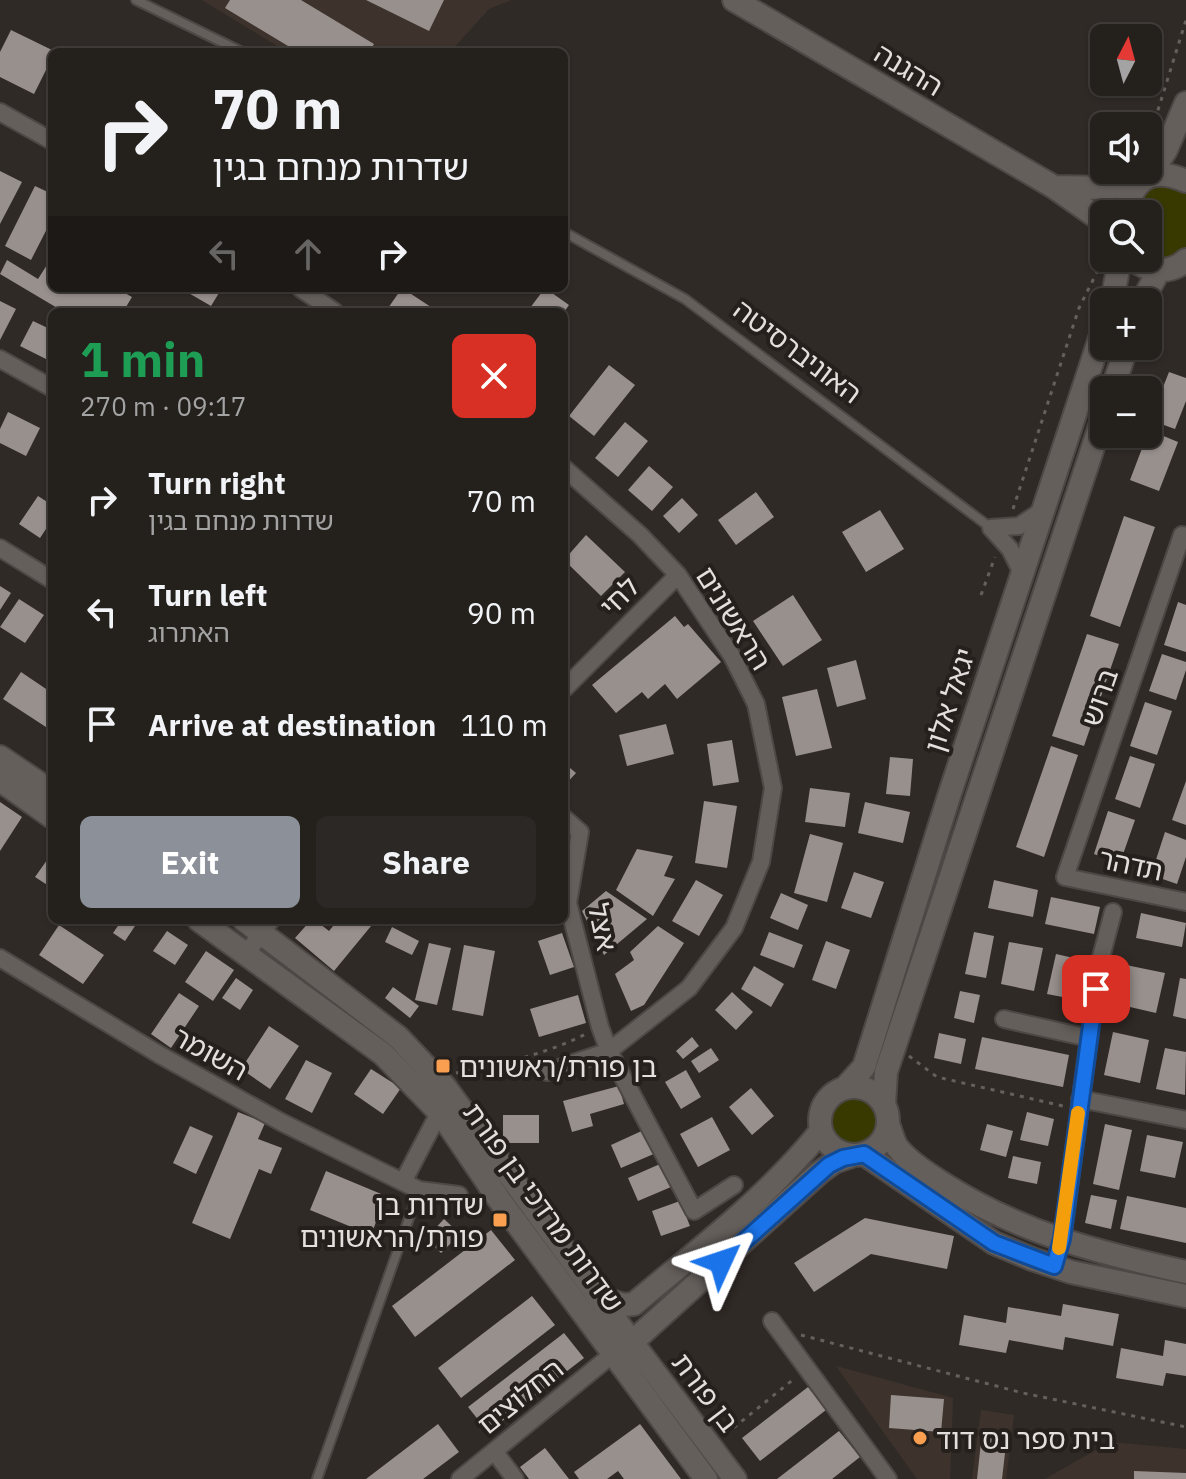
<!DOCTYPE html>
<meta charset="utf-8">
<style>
:root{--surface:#24201c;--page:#2c2825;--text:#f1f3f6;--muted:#a3a3a3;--line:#413e3b;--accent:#8c9099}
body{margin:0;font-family:"IBM Plex Sans","Noto Sans Hebrew",sans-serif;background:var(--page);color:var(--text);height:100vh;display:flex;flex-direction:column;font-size:30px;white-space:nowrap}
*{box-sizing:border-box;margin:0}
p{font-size:26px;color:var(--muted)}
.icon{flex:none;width:44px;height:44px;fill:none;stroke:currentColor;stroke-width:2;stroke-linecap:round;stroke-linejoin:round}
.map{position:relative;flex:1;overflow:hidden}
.details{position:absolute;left:48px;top:308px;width:520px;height:616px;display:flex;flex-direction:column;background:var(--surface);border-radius:12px;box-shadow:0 2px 6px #0004,0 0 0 2px var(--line)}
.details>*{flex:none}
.hud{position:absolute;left:48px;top:48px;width:520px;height:244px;border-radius:12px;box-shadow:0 2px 6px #0004,0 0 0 2px var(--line);background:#24201c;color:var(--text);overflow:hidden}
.needle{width:52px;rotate:6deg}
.fabs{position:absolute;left:1090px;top:24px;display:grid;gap:16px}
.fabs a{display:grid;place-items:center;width:72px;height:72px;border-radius:12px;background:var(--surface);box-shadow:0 2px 6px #0004,0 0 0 2px var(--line);font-size:40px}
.pin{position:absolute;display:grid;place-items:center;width:68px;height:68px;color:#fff;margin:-34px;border-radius:16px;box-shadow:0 4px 12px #0006}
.me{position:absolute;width:88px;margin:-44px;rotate:48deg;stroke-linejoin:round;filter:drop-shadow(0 0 6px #0008)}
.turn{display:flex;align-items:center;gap:28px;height:168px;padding:0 32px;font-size:36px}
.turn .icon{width:104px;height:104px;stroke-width:2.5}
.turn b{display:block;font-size:56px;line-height:68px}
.lanes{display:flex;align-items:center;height:76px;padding:0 32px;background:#0003;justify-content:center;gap:40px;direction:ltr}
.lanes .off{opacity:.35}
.round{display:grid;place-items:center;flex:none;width:84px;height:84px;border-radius:12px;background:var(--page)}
.head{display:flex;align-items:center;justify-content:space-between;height:136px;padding:0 32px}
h1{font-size:48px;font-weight:700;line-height:60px;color:#1e9e55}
.cta{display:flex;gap:16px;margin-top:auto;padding:16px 32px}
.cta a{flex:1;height:92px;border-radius:12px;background:var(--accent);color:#fff;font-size:32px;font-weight:700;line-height:92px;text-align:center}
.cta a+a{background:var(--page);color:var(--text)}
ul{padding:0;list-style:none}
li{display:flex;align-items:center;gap:24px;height:112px;padding:0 32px}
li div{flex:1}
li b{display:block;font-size:30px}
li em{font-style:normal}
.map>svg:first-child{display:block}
</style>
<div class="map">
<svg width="1186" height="1479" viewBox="0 0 1186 1479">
<rect width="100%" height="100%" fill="#302a26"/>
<path fill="#3d332c" d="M202,0H511L489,9L450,52H287Z
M836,1366L953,1398L950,1479H917Z
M981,1410L1014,1415L1006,1479H972Z
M1110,1442L1186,1449V1479H1045Z"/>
<path fill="#373900" d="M1142,182L1186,183V257L1177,266L1148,258V214H1126Z
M826 1121a28 28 0 1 1 56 0a28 28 0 1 1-56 0Z"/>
<path fill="#98908c" d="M230,0H301L374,44L369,52H298L225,8Z
M366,0H444L429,31Z
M11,30L52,50V58L34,94L0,77V52Z
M0,171L22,182L0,224Z
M35,186L52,194V219L31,260L5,246Z
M52,257V288H116L132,297L123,312H64L0,274L7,260L38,279Z
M180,288H222L211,306Z
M402,288L434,309L432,312L386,311Z
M545,288L569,305L564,312H527Z
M0,301L16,309L0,340Z
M33,321L52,330V362L20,346Z
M609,365L635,385L594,436L569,416Z
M1169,372L1186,378V401L1175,429L1150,420Z
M8,412L40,428L26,456L0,443V429Z
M625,422L648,441L618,477L595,458Z
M1149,430L1178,442L1159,491L1130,480Z
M649,466L673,487L652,511L628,490Z
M756,492L774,517L736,545L718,520Z
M38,496L52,505V520L40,538L19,524Z
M682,498L698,515L679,533L663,516Z
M880,510L904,549L866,572L842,532Z
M1124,516L1155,527L1120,627L1090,616Z
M586,535L625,572L601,596L564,560Z
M0,586L11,593L0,610Z
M793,595L822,640L783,666L753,621Z
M19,599L44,615L25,643L0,627Z
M1178,602L1186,605V652L1164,645Z
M675,616L684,627L688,624L721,662L677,699L665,684L648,699L642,692L616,713L592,685Z
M1087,634L1119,644L1084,746L1052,736Z
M1162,654L1186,662V670L1176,700L1149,691Z
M856,660L866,699L837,707L827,668Z
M21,672L52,693V724L49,729L3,699Z
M817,689L832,748L796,756L782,697Z
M1145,702L1172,711L1157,755L1130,746Z
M666,724L674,754L627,766L619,735Z
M732,740L739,782L713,786L707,744Z
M1051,746L1078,755L1044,857L1016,847Z
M1130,756L1155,764L1140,808L1115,799Z
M890,757L913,759L910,796L886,794Z
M564,763L576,773L564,786Z
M1186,781V825L1172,820Z
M810,788L850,793L845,827L805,822Z
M704,801L737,806L727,868L695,863Z
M0,802L22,817L0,851Z
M865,802L910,812L903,843L858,833Z
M1108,811L1135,820L1120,863L1094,854Z
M1165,832L1186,840V857L1177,884L1151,875Z
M810,834L843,843L827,902L794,893Z
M637,849L673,856L664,876L675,879L653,916L616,890Z
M52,853V888L35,877Z
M854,872L884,882L871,918L841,908Z
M696,880L723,895L699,936L672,921Z
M994,880L1038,890L1033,917L988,908Z
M606,891L647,919L604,955L582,911Z
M781,893L808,905L798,930L770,918Z
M1051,897L1100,907L1094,934L1045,924Z
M1141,913L1186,923L1182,947L1136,938Z
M122,920H139L125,941L113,933Z
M311,920H315L329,931L338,920H376L334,971L295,938Z
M59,925L104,955L83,984L39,955Z
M658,926L684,943L644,1005L631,1011L615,974L634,960L630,952Z
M392,927L419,941L412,955L385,942Z
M167,931L188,945L175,965L153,951Z
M769,932L803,945L794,968L760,955Z
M974,932L994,936L986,978L965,974Z
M562,933L574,967L550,975L538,941Z
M826,941L850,950L836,989L812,980Z
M1009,942L1043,948L1034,991L1001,984Z
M429,943L451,948L437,1005L415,1000Z
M464,945L495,951L483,1016L452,1010Z
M206,951L234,970L213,1001L185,982Z
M1056,954L1087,961L1078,1000L1047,994Z
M1126,965L1165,973L1156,1013L1117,1004Z
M754,966L784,984L771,1007L741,989Z
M236,978L253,990L240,1010L222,998Z
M1180,978L1186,979V1019L1173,1016Z
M393,987L419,1006L410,1018L385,998Z
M960,991L980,995L974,1023L954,1018Z
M732,992L753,1012L736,1030L715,1010Z
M179,993L199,1006L171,1048L151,1034Z
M578,995L586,1023L539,1037L530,1009Z
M269,1026L299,1046L270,1089L241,1069Z
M1113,1032L1149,1040L1140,1083L1104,1075Z
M939,1033L966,1039L961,1064L934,1058Z
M692,1037L699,1046L683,1059L676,1051Z
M982,1037L1069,1055L1063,1087L975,1069Z
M711,1048L719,1060L699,1073L691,1061Z
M1165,1048L1186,1052L1185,1095L1156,1089Z
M306,1060L332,1073L312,1113L285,1099Z
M371,1069L401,1088L383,1114L354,1094Z
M686,1070L701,1097L681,1109L665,1082Z
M619,1086L624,1104L590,1114L593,1126L572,1132L563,1101Z
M751,1088L774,1116L752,1135L729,1107Z
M238,1112L265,1123L258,1139L282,1148L271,1174L259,1169L230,1239L192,1223Z
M1027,1112L1054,1119L1048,1146L1020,1140Z
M503,1115H539V1143H503Z
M712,1117L730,1150L698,1167L680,1134Z
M987,1124L1013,1131L1006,1157L980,1150Z
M1105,1124L1132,1130L1119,1190L1093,1184Z
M190,1126L213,1136L196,1174L173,1163Z
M646,1129L656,1153L621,1168L611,1145Z
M1147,1135L1183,1142L1175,1178L1140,1171Z
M1013,1156L1041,1162L1037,1184L1008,1178Z
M660,1164L671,1187L638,1201L628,1178Z
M326,1171L386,1196L371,1235L310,1210Z
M1091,1195L1117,1200L1111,1229L1085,1223Z
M1127,1196L1186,1208V1243L1120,1229Z
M680,1201L690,1226L661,1236L652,1211Z
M865,1218L954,1236L947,1269L871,1254L814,1292L794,1263Z
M444,1219L460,1234L441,1253L426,1238Z
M491,1230L515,1260L415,1337L392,1306Z
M532,1296L555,1325L461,1398L438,1368Z
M1063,1304L1119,1314L1113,1346L1065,1337L1063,1350L1009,1340L1006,1353L959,1345L964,1315L1006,1323L1008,1307L1061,1316Z
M564,1333L584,1358L488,1432L468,1407Z
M1165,1340L1186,1344V1376L1166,1373L1163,1386L1116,1378L1121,1348L1163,1356Z
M808,1387L826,1410L760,1461L742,1438Z
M891,1395L944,1399L941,1432L889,1428Z
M438,1424L459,1452L423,1479H366Z
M640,1424L681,1479H624L618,1471L607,1479H579L574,1472Z
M839,1431L860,1457L832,1479H777Z
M982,1433L1007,1436L1002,1479H977Z
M545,1448L569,1479H529L520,1467Z
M1134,1471L1186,1473V1479H1134Z"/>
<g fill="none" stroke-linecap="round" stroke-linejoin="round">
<g stroke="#4d4845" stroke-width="12">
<path id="service" d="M136,0L242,52
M564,232L685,299L991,528
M317,1479L419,1190"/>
</g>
<g stroke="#4d4845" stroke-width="20">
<path id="minor" d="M0,112L52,141
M300,288L335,312
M0,359L52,388
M991,528L1019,526L1043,510
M991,528L1010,549L1022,573
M1186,536L1182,535L1065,877L1186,902
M0,548L52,580
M564,689L678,575
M564,818L580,832L568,903L600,1027L609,1051L694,1211L734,1185
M247,953L271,920
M0,958L160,1055L281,1122L419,1190L459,1195
M1004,1019L1089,1038
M547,1072L609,1051L689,988L734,928L761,862L773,788L756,704L732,656L678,575L640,535L564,468
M1080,1099L1186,1120
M403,1182L439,1113
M1054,1266L1062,1239L1099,965L1113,912
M772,1321L888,1479
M494,1451L515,1479
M460,1479L614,1353"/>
</g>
<g stroke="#4d4845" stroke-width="26">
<path id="tertiary" d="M734,0L1054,187L1104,222
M1149,176L1166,150L1186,103
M1055,187L1109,188L1139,182
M1123,214C1135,180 1149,165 1186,181
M1130,258C1147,271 1169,276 1186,260
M1112,302L1120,258
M1142,302L1159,270
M1112,390L1127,346
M0,757L52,792
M0,780L52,817
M199,920L383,1054L442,1115L498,1198L706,1479
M244,920L398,1037L445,1087L631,1341L735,1479
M820 1121a34 34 0 1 1 68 0a34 34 0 1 1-68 0Z
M845,1088L864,1067L950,793L1104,326
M884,1105L886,1072L1104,414
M888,1124C891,1131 893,1141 897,1147C909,1162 928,1174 945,1185C1021,1233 1099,1253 1186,1272
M864,1154L994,1243L1032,1259L1071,1272L1186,1296
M600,1297L623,1305L634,1304C698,1250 768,1197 821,1131
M621,1348L640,1335L819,1173L834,1162L854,1155"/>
</g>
<path stroke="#66605d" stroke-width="3" stroke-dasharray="4 6" stroke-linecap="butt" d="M1149,139L1186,20
M1092,238L1100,257
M1013,509L1079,308L1099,268
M981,595L995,557
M909,1056L937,1077L1063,1106
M456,1073C500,1064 544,1055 586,1034
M801,1335L1023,1393L1186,1427
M726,1434L795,1378"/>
<use href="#service" stroke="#655f5b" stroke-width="8"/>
<use href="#minor" stroke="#655f5b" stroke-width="16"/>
<use href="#tertiary" stroke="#655f5b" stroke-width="22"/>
</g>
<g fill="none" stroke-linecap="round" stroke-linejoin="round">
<g stroke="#114b97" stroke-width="20">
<path id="route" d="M721,1262L829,1165L843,1158L864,1154L994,1243L1054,1266L1062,1239L1096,989"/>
</g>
<use href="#route" stroke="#1a73e8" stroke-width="14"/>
<path stroke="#f59e0b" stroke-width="14" d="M1059,1248L1078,1113"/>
</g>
<g fill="#fa9f4f" stroke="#26201d" stroke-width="3">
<rect x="435" y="1058" width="16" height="16" rx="4"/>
<rect x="492" y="1212" width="16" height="16" rx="4"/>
<circle cx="920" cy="1438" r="8"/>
</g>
<g text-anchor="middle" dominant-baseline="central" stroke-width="8" stroke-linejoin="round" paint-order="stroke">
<g font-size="28" fill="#e3dfdd" stroke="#26201d">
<text transform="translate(909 69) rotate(31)">ההגנה</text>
<text transform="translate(798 351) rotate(37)">האוניברסיטה</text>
<text transform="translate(619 596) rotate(-45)">לחי</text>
<text transform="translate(734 618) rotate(58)">הראשונים</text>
<text transform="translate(1099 697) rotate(-71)">ברוש</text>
<text transform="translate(949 700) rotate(-72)">יגאל אלון</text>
<text transform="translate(1131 864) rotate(12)">תדהר</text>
<text transform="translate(603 927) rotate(78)">אצל</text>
<text transform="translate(211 1053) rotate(29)">השומר</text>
<text transform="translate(544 1207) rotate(54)">שדרות מרדכי בן פורת</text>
<text transform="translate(706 1392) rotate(53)">בן פורת</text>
<text transform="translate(520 1396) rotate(-39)">החלוצים</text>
</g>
<g font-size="28" fill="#e3dfdd" stroke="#26201d" text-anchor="start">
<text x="459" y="1066">בן פורת/ראשונים</text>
<text x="484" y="1204" text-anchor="end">שדרות בן<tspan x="484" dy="32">פורת/הראשונים</tspan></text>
<text x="936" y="1438">בית ספר נס דוד</text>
</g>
</g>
</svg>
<div class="fabs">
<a><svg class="needle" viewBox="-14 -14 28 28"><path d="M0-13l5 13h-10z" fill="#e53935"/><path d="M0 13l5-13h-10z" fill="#a3a3a3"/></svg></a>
<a><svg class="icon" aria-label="sound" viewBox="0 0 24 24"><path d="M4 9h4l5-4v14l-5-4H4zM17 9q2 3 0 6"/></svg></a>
<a><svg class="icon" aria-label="search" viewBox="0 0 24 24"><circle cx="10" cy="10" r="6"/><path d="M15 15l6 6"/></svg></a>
<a>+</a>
<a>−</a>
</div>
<div class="pin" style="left:1096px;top:989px;background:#d93025"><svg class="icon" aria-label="arrive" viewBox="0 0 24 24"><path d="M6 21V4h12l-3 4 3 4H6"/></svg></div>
<svg class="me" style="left:721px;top:1262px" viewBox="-20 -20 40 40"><path d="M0-17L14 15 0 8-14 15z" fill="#1a73e8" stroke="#fff" stroke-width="4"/></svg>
<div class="hud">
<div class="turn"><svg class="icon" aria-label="right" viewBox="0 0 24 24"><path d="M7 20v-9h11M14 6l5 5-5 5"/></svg><div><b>70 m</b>שדרות מנחם בגין</div></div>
<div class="lanes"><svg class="icon off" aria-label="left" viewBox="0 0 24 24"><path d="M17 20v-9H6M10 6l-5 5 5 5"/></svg><svg class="icon off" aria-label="ahead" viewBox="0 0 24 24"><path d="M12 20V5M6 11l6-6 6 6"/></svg><svg class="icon" aria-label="right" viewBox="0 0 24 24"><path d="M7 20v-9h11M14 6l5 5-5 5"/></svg></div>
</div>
<section class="details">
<div class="head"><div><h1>1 min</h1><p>270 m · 09:17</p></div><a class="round" style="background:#d93025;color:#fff"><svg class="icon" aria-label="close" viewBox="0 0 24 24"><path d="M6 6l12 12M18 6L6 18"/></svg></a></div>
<ul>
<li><svg class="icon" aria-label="right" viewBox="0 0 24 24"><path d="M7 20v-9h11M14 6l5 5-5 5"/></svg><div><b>Turn right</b><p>שדרות מנחם בגין</p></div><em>70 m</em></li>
<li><svg class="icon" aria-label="left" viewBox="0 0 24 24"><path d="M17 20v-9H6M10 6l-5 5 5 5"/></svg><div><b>Turn left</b><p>האתרוג</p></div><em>90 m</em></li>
<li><svg class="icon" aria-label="arrive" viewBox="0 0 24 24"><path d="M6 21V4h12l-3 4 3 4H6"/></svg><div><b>Arrive at destination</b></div><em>110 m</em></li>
</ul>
<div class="cta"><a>Exit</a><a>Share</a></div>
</section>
</div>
